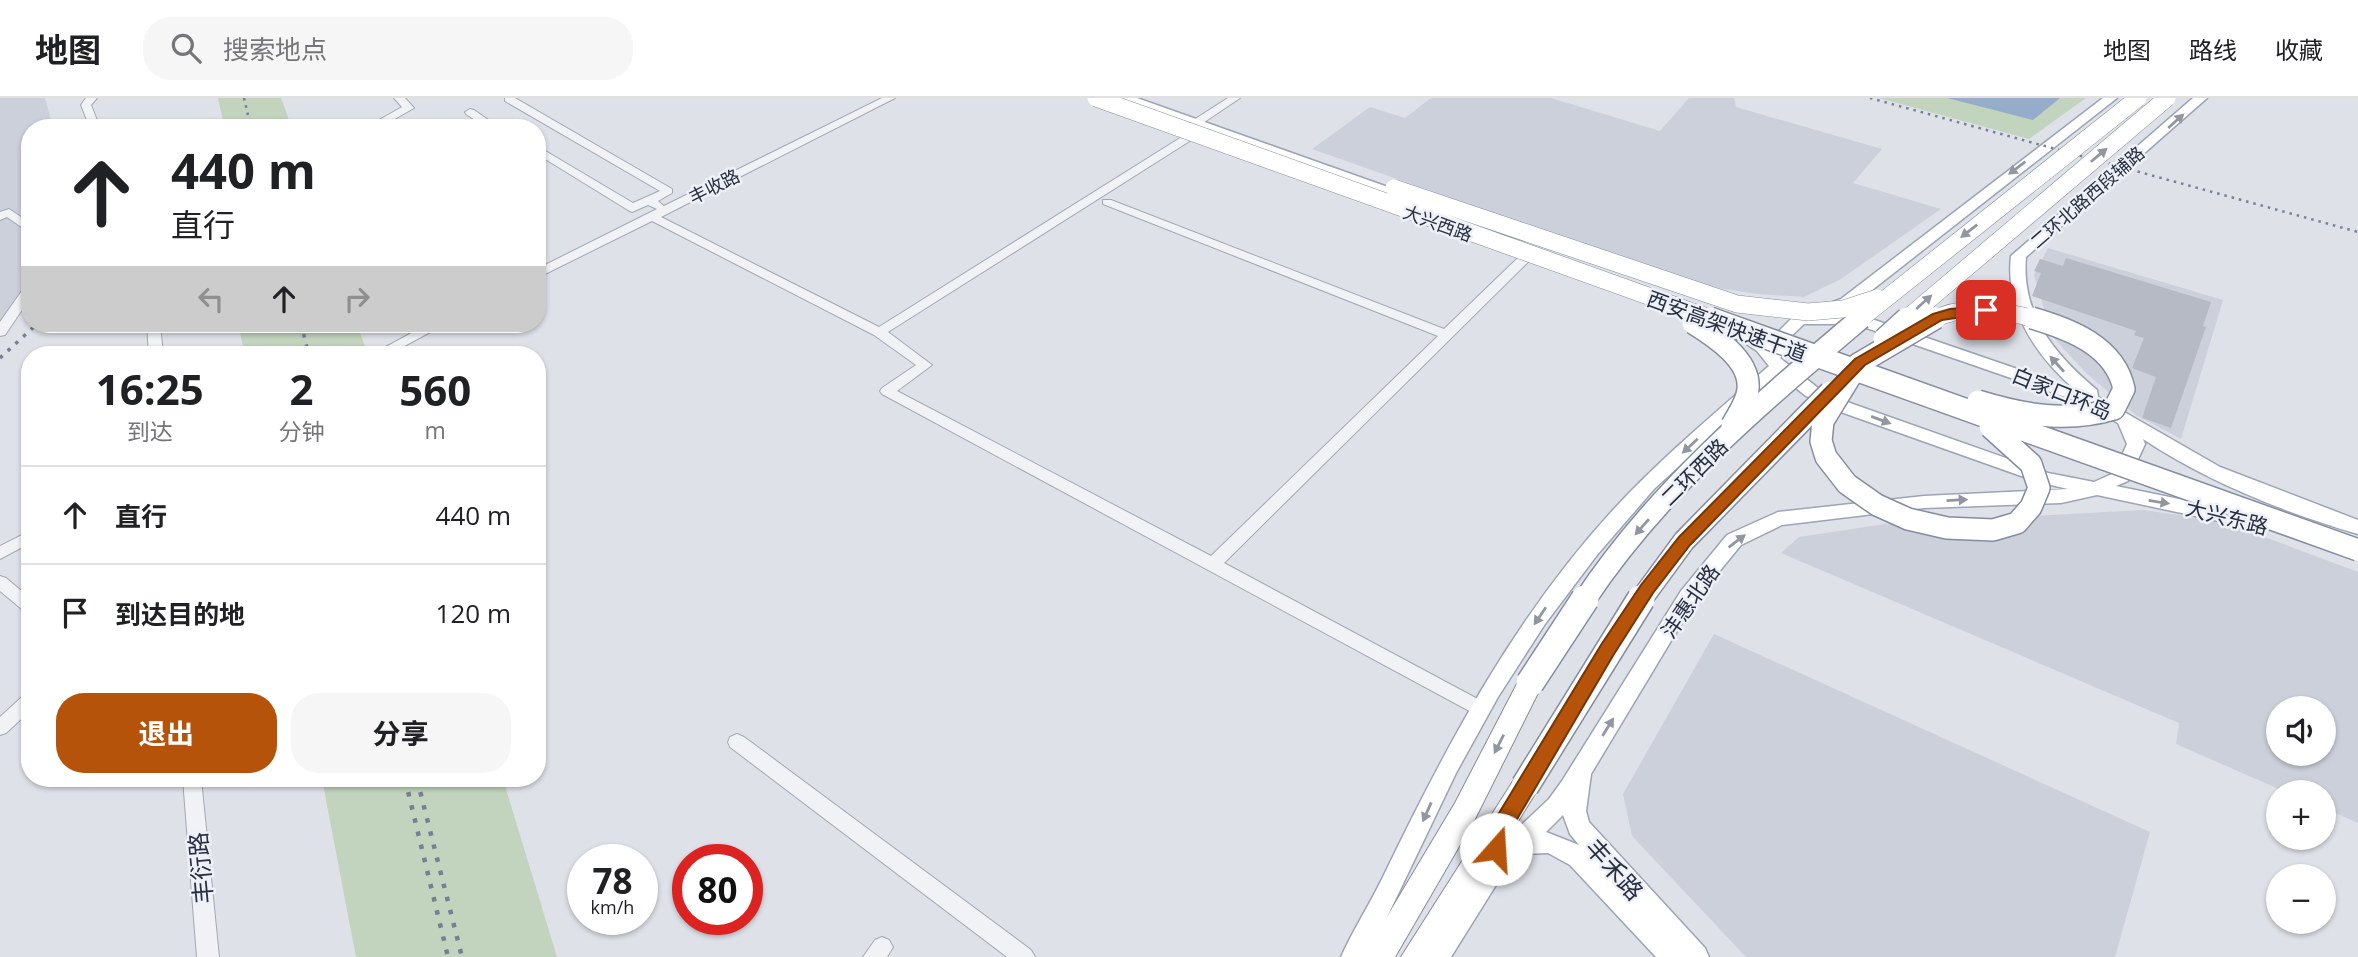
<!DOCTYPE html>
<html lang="zh">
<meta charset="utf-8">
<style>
:root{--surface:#fff;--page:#f6f6f6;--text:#202124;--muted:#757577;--line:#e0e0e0;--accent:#b45309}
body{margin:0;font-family:"Open Sans","Noto Sans SC",sans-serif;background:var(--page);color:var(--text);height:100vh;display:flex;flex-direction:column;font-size:26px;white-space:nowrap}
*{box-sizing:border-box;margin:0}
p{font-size:23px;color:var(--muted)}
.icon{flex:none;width:38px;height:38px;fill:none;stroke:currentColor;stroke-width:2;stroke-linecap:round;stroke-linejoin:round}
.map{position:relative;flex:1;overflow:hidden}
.sheet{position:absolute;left:21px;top:248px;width:525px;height:441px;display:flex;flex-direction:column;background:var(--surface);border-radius:28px;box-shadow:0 2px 5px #0004}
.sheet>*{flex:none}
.banner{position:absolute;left:21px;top:21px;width:525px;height:214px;border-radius:28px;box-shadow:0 2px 5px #0004;background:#fff;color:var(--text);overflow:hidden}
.fabs{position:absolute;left:2266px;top:598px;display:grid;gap:14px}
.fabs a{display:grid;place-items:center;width:70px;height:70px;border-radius:50%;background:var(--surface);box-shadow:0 2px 5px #0004;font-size:35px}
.speed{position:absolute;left:567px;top:746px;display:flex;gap:14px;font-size:35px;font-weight:700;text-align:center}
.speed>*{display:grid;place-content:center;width:91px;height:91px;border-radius:50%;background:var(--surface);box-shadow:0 2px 5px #0004;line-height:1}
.speed small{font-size:18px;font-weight:400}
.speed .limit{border:10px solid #d22;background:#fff;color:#111}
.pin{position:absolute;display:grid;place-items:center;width:60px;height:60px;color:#fff;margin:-30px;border-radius:14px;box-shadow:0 4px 10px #0006}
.me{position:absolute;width:77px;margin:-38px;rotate:19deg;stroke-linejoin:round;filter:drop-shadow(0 0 5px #0008)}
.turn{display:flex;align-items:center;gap:24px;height:147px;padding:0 35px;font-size:32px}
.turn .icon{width:91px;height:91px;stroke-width:2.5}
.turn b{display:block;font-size:49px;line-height:60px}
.lanes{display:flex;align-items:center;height:66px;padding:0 35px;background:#0003;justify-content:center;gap:35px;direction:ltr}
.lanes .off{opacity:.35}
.eta{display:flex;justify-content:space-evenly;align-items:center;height:119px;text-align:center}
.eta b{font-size:42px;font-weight:700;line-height:49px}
.primary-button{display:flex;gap:14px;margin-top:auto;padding:14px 35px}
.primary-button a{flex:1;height:80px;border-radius:28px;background:var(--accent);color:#fff;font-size:28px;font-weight:700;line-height:80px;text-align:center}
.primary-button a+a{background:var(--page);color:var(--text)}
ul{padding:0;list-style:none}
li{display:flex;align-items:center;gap:21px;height:98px;padding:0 35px;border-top:2px solid var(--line)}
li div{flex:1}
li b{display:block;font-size:26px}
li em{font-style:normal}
header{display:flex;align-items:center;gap:42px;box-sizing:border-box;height:98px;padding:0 35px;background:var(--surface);border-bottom:2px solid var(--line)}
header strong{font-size:33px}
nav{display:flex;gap:38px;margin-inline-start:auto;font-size:24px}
.search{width:490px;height:63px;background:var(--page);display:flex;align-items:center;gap:18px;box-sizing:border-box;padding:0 24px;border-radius:28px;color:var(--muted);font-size:26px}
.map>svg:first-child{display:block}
</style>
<header>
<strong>地图</strong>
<div class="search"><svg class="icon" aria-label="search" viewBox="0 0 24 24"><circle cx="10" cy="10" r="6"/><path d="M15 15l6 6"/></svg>搜索地点</div>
<nav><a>地图</a><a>路线</a><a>收藏</a></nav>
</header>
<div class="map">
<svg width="2358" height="859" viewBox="0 0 2358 859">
<rect width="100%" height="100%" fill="#dee1e8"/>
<path fill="#ccd0da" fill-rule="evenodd" d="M0,0H45L53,30H30V178L0,227Z
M1431,0H1551L1660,33L1689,0H1734L1736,9L1882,51L1853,85L1941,111L1841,181L1804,199L1757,196L1698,187L1312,51L1370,9L1405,20Z
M2048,150L2223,202L2181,341L2136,317L2086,275L2052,238L2034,177Z
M2143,412L2222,423L2358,474V725L2324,710V695H2288L2176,646L2179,625L1781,455L1799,439L1885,426ZM2278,611H2324V656H2278Z
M1714,536L2150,734L2115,859H1746L1632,738L1623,696Z"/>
<path fill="#c2d3be" d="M218,0H281L292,30H217L224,27Z
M1879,0H2086L2029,41Z
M238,226H357L368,257H245Z
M322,681H503L557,859H356Z"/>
<path fill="#96accb" d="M1947,0H2060L2033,22Z"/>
<path fill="#b5bac5" d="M2066,160L2211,204L2203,228L2206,229L2171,330L2142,320L2156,279L2132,270L2144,240L2134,237L2136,233L2032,198L2041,175L2034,173L2040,161L2063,168Z"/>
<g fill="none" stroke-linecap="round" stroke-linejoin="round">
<g stroke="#a3a8b2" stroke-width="2">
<path id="minor" d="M86,0H97L91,7L100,30H90L81,7Z
M394,0H405L414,10L379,30H365L402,9Z
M505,0H515L672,91V95L658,103L664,108L882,0H895L661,119L879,229L1188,35H1196V39L888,234L932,267L897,293L1211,458L1438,238L1103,106V102H1111L1444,231L1524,154H1532V160L1224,465L1487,606L1490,611L1487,616L1481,618L1475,616L882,296L880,293L882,290L916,267L874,237L652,123L537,180V171L657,111L648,107L632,114L628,112L537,56V48L633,105L660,93L505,3Z
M1228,0H1240L1200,27H1192V23Z
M470,11L474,12L500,30H487L466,16L465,14Z
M9,111L30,125V135L7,119L0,122V114Z
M30,186V200L5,237L0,238V224L26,187Z
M147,226H160L163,257H149Z
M428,226H445L388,257H371Z
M30,433V445L0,461V448Z
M0,478L6,480L30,500V515L24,513L0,493Z
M30,595V613L6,635L0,637V619L24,597Z
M737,636L744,639L1031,852L1035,859H1007L730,649L728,644L730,639Z
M183,681H201L219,859H197Z
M882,839L889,842L893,849L887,859H863L875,842Z"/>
</g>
<g stroke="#9ca4b5" stroke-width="3">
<path id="major" d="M1119,0H1137L1416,99L1414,102H1404Z
M2103,0H2117L1853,207L1828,216L1863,218L2073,290C2034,255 2005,212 2011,158L2193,0H2207L2026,159C2021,217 2055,257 2097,292L2098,299L2220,369L2358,422V436C2283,414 2208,384 2143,341L2145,346L2128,383L2116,388L2247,415L2254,417L2257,422L2254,427L2247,429L2097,397L2061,405L1924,410L1782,427L1741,447L1695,503L1591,676L1586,713L1589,724L1705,850L1709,859H1656L1570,767L1548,755L1524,756L1501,779L1451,859H1423L1483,763L1549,701L1562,683L1681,493L1727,437L1778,414L1924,398L2068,391L2038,384L1838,313L1806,298L1779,277L1654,391L1597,457L1545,526L1498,599L1456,675L1368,859H1341C1353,832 1370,806 1383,779C1446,648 1514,520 1613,412C1661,360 1715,315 1769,268L1757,253L1736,239V233H1748L1767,245L1794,218L1841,201ZM1804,226H1855L2077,303L2118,325L2127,346L2114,375L2094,384L2048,375L1850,305L1818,290L1780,260L1784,256L1783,246ZM1563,717L1570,736L1579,747L1546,734Z"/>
</g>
<g stroke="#848da0" stroke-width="2">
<path id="highway" d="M1530,575L1539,578L1543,585L1475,721L1395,859H1363L1455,705L1521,578Z
M1525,676L1535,680L1539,688L1535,696L1433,859H1401L1515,680Z"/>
</g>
<use href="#minor" fill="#f1f2f6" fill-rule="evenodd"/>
<use href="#major" fill="#fff" fill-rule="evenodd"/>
<use href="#highway" fill="#fff" fill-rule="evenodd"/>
<path stroke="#767f93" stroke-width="2.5" stroke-dasharray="2.5 5" stroke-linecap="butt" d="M244,0L251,30
M1870,0L2358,134"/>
<path stroke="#767f93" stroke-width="3.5" stroke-dasharray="3.5 7" stroke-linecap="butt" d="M301,226L309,257
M0,260L37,226"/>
<path stroke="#767f93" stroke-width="4.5" stroke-dasharray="4.5 9" stroke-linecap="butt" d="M405,681L448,859
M417,681L462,859"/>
<g stroke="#848da0" stroke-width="18" stroke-linecap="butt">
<path id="highway-bridge-far2" d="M1096,0L1715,222
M1394,90L1737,206L1808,214L1843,211L1877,200
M1859,222L2138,0
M1905,222L2167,0
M1932,222C1965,205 2004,212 2038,222"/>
</g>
<g stroke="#848da0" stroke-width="24" stroke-linecap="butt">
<path id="highway-bridge-far1" d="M1710,220L2358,452
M1936,220L1858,266L1823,323L1821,343L1826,359L1847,386L1877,407L1908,421L1947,430L1993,432L2017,425L2031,409L2039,390L2031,366L1990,329
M1693,225C1714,238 1751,262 1748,291C1747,304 1738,316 1732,327
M1884,241L1907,220
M1978,303C2024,317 2067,325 2114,311L2124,291C2115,248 2070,231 2032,220
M1584,503C1657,392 1761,305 1861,220
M1640,503L1684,443L1830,294"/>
</g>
<g stroke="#848da0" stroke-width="30" stroke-linecap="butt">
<path id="highway-bridge" d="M1530,585L1585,501
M1525,688L1641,501"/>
</g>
<use href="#highway-bridge-far2" stroke="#fff" stroke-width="17"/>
<use href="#highway-bridge-far1" stroke="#fff" stroke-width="21"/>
<use href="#highway-bridge" stroke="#fff" stroke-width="27"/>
</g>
<defs><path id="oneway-solid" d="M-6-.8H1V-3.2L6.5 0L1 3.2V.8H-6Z" transform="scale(1.75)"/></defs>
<g fill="#9296a0">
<use href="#oneway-solid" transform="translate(2176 23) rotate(-42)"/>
<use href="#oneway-solid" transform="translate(2099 57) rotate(-40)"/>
<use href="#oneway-solid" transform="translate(2017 70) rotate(143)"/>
<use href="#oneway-solid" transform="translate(1969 133) rotate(142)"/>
<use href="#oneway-solid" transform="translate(1924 204) rotate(-42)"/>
<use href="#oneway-solid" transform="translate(2057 266) rotate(-132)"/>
<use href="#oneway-solid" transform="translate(1881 322) rotate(20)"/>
<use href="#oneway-solid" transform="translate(1690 348) rotate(137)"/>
<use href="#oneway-solid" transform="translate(1957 402) rotate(-3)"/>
<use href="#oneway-solid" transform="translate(2159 404) rotate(9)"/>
<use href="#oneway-solid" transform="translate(1642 429) rotate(131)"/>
<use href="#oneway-solid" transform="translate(1737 443) rotate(-37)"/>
<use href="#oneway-solid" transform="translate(1540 518) rotate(124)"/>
<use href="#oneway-solid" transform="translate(1608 629) rotate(-58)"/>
<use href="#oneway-solid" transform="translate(1499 646) rotate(117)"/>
<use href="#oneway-solid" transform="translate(1427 714) rotate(114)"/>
</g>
<path fill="#b45309" stroke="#753606" stroke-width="2" d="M1986,208L1990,209V215L1942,222L1865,267L1690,447L1653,495L1614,556L1510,733L1503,757L1496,760L1489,757L1486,751L1493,725L1601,547L1641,487L1679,439L1855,261L1933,216L1950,211Z"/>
<g text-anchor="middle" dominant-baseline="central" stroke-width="5" stroke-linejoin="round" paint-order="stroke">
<g font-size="18" fill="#262e40" stroke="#edf0f6">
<text transform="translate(714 88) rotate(-27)">丰收路</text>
<text transform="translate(2087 99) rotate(-41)">二环北路西段辅路</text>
<text transform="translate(1438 125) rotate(20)">大兴西路</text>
</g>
<g font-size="21" fill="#262e40" stroke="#edf0f6">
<text transform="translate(1727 228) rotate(20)">西安高架快速干道</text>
<text transform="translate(2062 295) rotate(22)">白家口环岛</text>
<text transform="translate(1694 374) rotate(-45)">二环西路</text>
<text transform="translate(2227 419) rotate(14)">大兴东路</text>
<text transform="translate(1690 503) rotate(-55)">沣惠北路</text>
</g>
<g font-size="24" fill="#262e40" stroke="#edf0f6">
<text transform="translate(200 770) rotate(-95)">丰衍路</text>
<text transform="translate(1615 771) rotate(48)">丰禾路</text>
</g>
</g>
</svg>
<div class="fabs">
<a><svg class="icon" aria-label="sound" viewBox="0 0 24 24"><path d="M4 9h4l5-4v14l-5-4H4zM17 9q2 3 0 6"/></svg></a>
<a>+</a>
<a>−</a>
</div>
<div class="speed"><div>78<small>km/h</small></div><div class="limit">80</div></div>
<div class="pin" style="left:1986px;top:212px;background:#d93025"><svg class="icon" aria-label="arrive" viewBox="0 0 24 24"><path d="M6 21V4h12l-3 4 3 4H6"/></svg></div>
<svg class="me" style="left:1496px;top:751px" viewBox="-20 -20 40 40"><circle r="19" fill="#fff"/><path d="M0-13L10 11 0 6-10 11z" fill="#b45309"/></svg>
<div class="banner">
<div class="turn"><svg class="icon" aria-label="ahead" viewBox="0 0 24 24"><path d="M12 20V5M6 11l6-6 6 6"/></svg><div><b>440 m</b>直行</div></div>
<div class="lanes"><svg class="icon off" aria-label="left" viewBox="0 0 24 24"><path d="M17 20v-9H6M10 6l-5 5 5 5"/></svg><svg class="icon" aria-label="ahead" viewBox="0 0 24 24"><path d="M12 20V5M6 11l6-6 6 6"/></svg><svg class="icon off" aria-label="right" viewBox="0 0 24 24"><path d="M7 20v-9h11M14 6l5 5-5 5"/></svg></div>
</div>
<section class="sheet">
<div class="eta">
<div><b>16:25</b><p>到达</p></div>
<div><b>2</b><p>分钟</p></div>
<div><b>560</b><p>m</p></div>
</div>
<ul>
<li><svg class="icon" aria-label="ahead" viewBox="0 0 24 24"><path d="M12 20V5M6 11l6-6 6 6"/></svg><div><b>直行</b></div><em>440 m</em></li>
<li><svg class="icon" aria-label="arrive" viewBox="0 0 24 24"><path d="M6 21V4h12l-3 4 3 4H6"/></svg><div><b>到达目的地</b></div><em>120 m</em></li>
</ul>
<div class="primary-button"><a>退出</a><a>分享</a></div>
</section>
</div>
